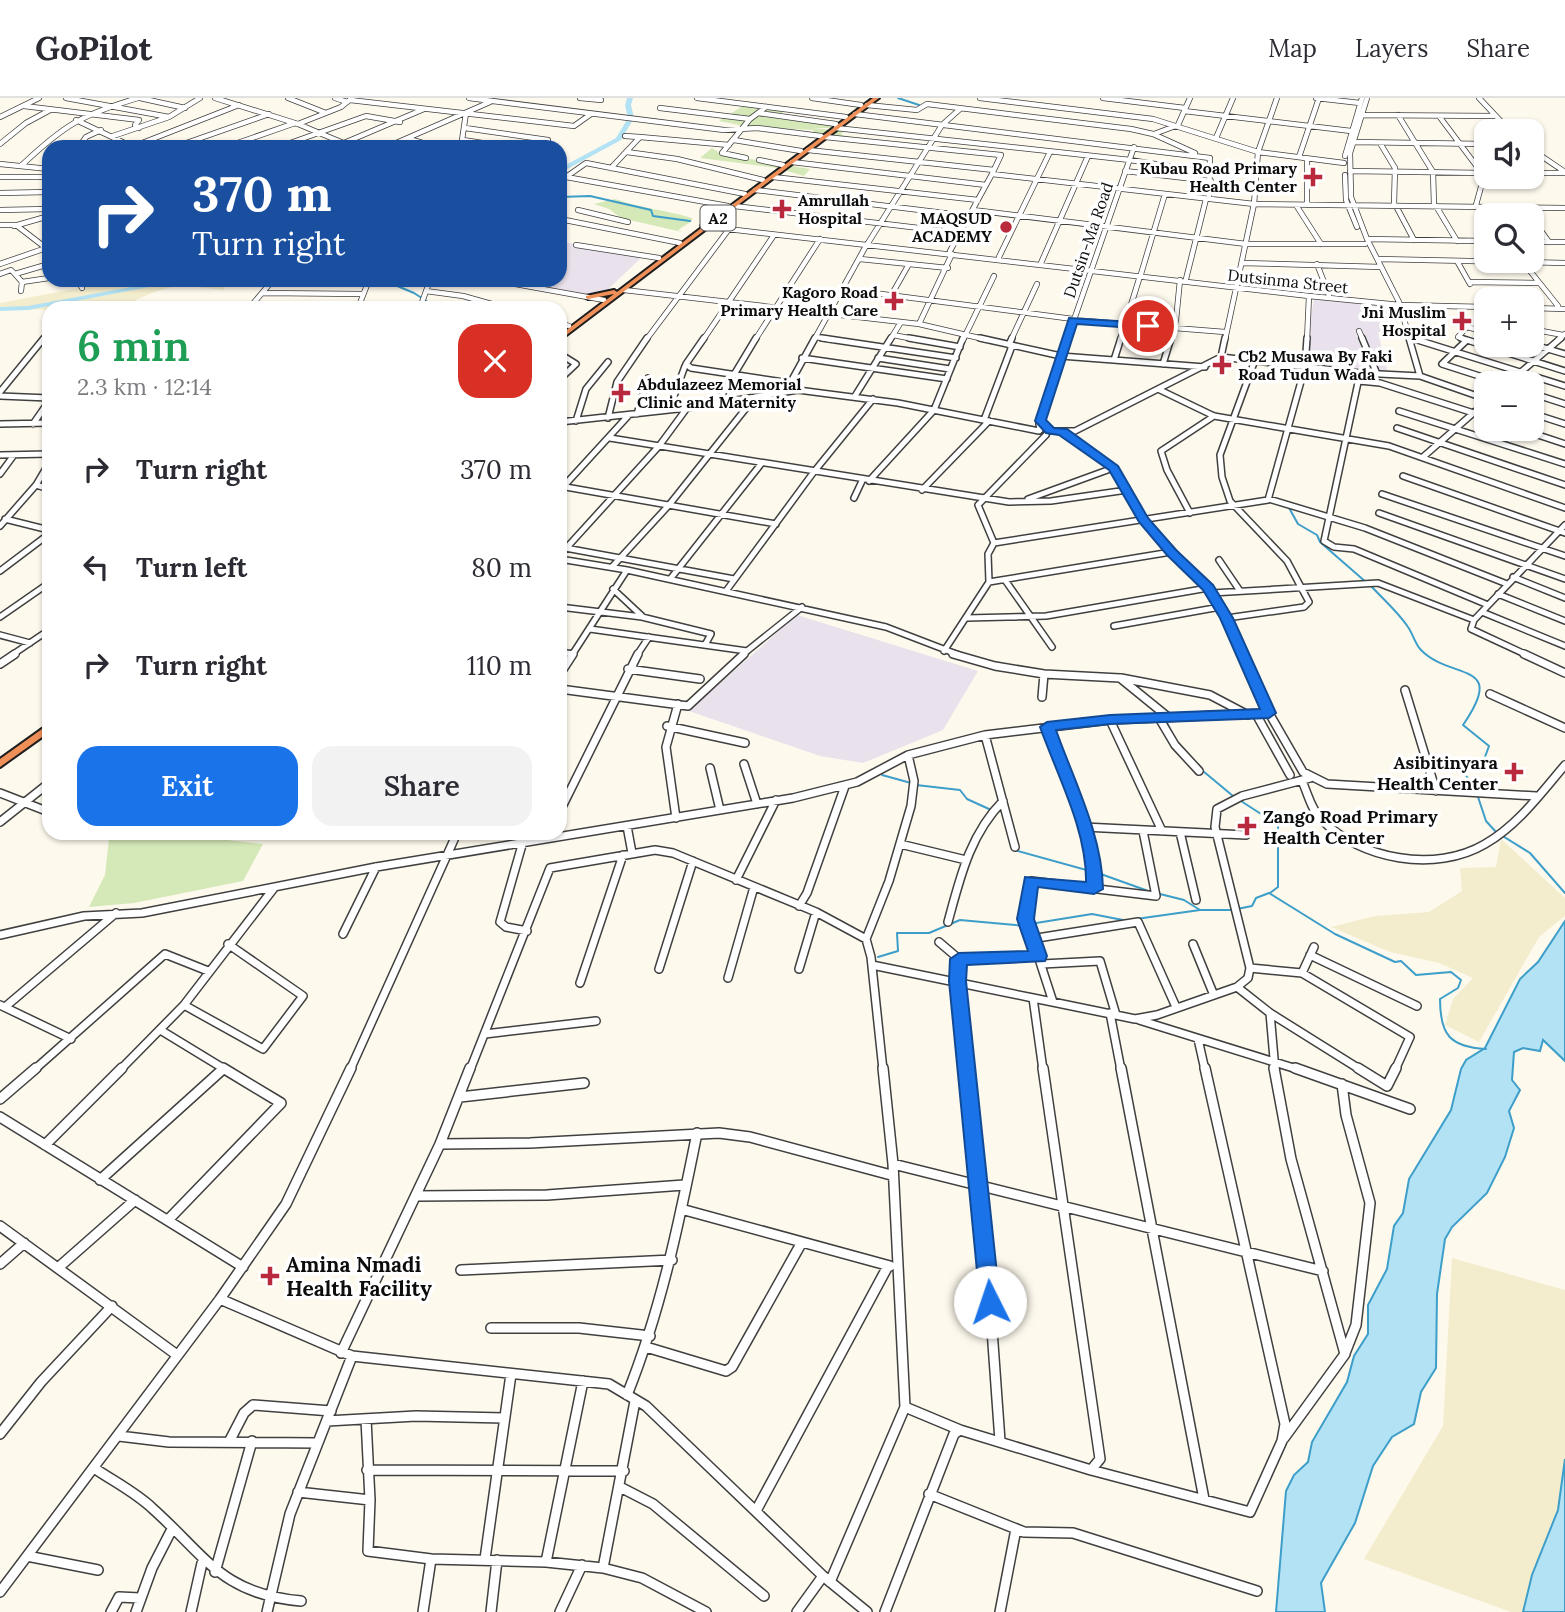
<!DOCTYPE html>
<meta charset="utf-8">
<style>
:root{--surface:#fff;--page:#f2f2f3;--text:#2b2b33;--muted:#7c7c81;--line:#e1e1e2;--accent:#1a73e8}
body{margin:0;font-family:Lora,serif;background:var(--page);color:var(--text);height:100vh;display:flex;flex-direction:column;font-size:26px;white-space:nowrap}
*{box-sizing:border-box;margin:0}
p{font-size:23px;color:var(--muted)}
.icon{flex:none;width:38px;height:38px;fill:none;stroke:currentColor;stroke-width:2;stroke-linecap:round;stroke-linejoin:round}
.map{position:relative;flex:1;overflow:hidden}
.side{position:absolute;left:42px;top:203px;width:525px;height:539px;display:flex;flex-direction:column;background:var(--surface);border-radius:21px;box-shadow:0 2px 5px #0004}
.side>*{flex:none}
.banner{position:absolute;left:42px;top:42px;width:525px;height:147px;border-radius:21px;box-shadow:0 2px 5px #0004;background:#1a4fa0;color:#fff;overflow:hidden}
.tools{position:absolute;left:1474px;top:21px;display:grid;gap:14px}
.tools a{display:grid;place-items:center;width:70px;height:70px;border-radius:14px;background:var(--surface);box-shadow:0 2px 5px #0004;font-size:35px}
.pin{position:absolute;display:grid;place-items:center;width:60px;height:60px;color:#fff;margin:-30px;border:4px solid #fff;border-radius:50%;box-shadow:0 2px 7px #0007}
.me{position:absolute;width:77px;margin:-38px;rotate:356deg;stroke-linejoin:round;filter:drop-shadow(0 0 5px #0008)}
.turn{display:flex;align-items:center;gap:24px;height:147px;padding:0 35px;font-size:32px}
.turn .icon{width:91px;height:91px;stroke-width:2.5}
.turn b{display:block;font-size:49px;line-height:60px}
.round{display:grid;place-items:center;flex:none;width:74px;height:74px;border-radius:21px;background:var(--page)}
.head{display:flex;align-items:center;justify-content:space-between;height:119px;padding:0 35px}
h1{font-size:42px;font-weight:600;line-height:52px;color:#1e9e55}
.button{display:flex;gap:14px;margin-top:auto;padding:14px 35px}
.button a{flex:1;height:80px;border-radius:21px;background:var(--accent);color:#fff;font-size:28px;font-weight:600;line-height:80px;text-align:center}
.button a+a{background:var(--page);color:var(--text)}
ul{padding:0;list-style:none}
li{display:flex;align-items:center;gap:21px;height:98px;padding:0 35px}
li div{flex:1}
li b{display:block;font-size:26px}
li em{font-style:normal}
header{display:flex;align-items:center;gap:42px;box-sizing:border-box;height:98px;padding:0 35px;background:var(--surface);border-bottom:2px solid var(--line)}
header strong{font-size:33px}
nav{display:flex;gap:38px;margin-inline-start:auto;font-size:24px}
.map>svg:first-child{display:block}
</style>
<header>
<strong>GoPilot</strong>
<nav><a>Map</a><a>Layers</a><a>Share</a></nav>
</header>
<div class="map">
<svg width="1565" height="1514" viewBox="0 0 1565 1514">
<rect width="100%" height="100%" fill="#fef9ed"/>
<path fill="#e9e1eb" d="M560,143L573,146L644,157L597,202L496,182H560Z
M1314,201L1392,209L1401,235L1378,234L1388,275L1312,267L1308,233Z
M797,517L978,573L943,632L863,665L820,658L689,613Z"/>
<path fill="#f3edce" d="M121,182H227L224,192L179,187L154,194L136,202L132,208L49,212L0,210V205Z
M1501,741L1565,800V818L1539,839L1479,944L1445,927L1453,901L1473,880L1439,865L1390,854L1331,829L1375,818L1429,814L1462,793L1460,770L1496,769Z
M1452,1160L1565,1192V1514H1511L1364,1461L1443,1328Z"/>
<path fill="#d5e8b8" d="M746,6L785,11L781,17L842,27L840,30H813L843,33L841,37L867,41L826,42L814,38L813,32L749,29L719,23Z
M712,50L721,56L810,71L804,78L777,70L700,60Z
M615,101C640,110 666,112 692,120V123L678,132L682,134L621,120L609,111L594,106Z
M165,735L263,746L243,783L134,805L89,809L105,777L109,741H150Z"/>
<path fill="#b3e2f4" stroke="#3c9ec9" stroke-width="2" d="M1565,823V963L1543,942L1540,953L1523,950L1514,954L1512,982L1520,992L1509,1013L1514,1030L1505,1059L1487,1095L1452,1129L1445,1141L1437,1196L1436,1270L1421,1294L1414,1326L1392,1339L1373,1368L1355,1425L1321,1485L1325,1514H1276L1286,1393L1294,1377L1308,1364L1312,1344L1347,1284L1354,1258L1368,1236V1207L1387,1171L1394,1128L1403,1115L1409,1081L1451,1012L1461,971L1466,962L1485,950L1520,881L1538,864Z
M1565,1361V1514H1523L1532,1477L1558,1412Z"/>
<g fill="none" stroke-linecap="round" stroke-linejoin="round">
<path stroke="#3c9ec9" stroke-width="2" d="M898,0L919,7
M560,99L590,98L651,112L653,118L690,123
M383,182L414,195L437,210
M1288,408L1298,426L1317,437L1320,444L1367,485
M1371,488C1383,501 1398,514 1408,529C1413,536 1415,546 1421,552C1451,583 1508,562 1463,627L1489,648L1485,659L1463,673L1475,691
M1166,623L1173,637
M1203,673L1233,698
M882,677L911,685
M916,687L960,692L967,701L989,711
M1478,699L1486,723L1496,734
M1241,703L1278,727V789L1270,795
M1501,737L1530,755L1565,795
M1014,752L1090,773
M1098,775L1151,794
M1160,796L1184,802L1200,812
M1237,811L1252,808L1256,800L1269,795L1335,836L1395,864L1401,863L1416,877L1451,874L1461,882L1458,890L1440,901C1440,937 1450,949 1486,951
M1136,821L1200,812H1231
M1030,826L1092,816L1128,823
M878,859L898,853L897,835H929L960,822L1025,828"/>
<path fill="#b3e2f4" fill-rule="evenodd" d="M627,0H633L631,7L634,20L621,42L560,75V70L616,40L628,20L625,7Z
M169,182H186L28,212L0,213V209L28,208Z"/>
<g stroke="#404040" stroke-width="6">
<path id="minor-far3" d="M66,0L169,19
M140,0L185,10
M215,0L298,26L353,49
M288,0L326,15
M335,0L347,4
M469,0L724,32L757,30L821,38
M580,0L601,2
M697,0L846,19
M812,0L861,7
M980,0L1153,21L1258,54L1344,65
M1103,0L1185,10
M1316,0L1360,5
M1367,0L1350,55L1351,99L1367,141L1399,204L1410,242
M1479,0L1510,33
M350,2L574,28L591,16
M867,7L917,12L927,6L1131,31L1153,36L1195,55
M24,8L139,22L135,27L139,30
M660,10L750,21
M1184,13L1351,33
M758,15L836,26
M855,16L1210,60L1209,101
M1362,17L1495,18
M1398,17L1433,74L1434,107
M1439,18L1484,78L1476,107
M0,19L39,0
M76,22L133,49
M298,26L341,9L352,0
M465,30L548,42
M836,30L1130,62L1212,75
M1154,36L1178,27L1190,0
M113,38L169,19L200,0
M625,38L640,39
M825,39L1001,57L992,76L1254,106L1565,110
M1216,40L1233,0
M409,41L436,49
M463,42L508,49
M734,42L801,53
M1354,44L1486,46
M344,45L424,11
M1380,45L1395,70L1394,106
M0,46L26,25L50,12
M79,49L86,39L101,32
M132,49L239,7
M175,49L269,16
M226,49L295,25
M279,49L366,18L400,24
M387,49L490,4
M461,49L466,15
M1531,51L1565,74
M808,52L994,72
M627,54L677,61L763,82
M1345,58L1362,0
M1299,59L1319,0
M746,60L722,55L750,21L766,9
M1307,61V107
M759,62L783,67
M792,64L986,87
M0,66L49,71
M21,68C64,27 81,17 138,0
M611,70L640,39L729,47
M1125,73L1211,83
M1350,73L1486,75
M1531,75H1565
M1345,77L1346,102L1357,129
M0,79H49
M773,79L978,102
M755,92L969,118
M0,95L49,94
M1296,107L1321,146
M728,108L566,79L586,65L745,96
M734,108L961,135
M1396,108L1414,142
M1436,108L1457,143
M0,112L49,111
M578,112L628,124
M973,112L1246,146H1365
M1531,119L1549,144
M560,121L680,145
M0,127H16L46,150
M14,128L49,118
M702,128L1309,198L1400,207L1486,209
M1367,141L1486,143
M1531,144H1565
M868,145L942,27L960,11
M576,147L659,160
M950,153L992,76
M999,159L1050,54
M860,161L948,170
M1378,161L1565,165
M1457,163L1470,186
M1522,163L1558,208
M1041,165L1088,58
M1242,165L1381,169
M0,166L49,149
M1317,166L1329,197
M0,176L11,172L15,176
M1141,176L1165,96
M1186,181L1206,101
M78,182L82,190
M493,182L604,202
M22,184L49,180
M1469,184L1539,185
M843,191L1073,221
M624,192L919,226L988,242
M21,193L22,184L15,176L49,166
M426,193L463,198L506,210
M263,195L363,196
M892,196L909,166
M161,207L415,210
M251,208L273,182
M358,210L369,182
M420,210L430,182
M1531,210L1565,211
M1073,222L1225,234
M560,225L569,228
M919,226L952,156
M1531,231L1563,237
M1359,233L1363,242
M893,237L919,242
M816,239L833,242
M1408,239L1416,242
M43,242L49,232
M646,242L729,131
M703,242L774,137
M755,242L820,141
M814,242L867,146
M890,242L901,224
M963,242L994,178
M1011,242L1037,186
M1067,242L1134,49
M1120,242L1140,178
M1170,242L1176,222L1180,182
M1225,242L1254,106L1258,54L1277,0
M1307,242L1309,198
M1466,242L1458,239L1467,229L1486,234
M1558,242L1565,236"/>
</g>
<g stroke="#404040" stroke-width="8">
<path id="minor-far2" d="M704,240L686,266L691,270L790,285
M822,240L956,260
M909,240L960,249
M980,240L1061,258L1205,269
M1362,240L1377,276
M1409,240L1420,278L1486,301
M1411,240L1565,288
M1461,240L1467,242L1442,266L1501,285
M1467,242L1565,273
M1531,246L1565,256
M1009,247L1012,240
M560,256L576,266L560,281
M1221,259L1225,240
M802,260L947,281
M878,260L950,271
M1114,262L1121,240
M1163,266L1171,240
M1360,275L1324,443L1334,449L1354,451L1488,507
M1359,283L1380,285L1486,319
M1508,285L1561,240
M788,289L815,240
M1160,292L1214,318L1389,348L1565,410
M0,294L44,240
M1531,295L1565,306
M0,298L49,300
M855,298L891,240
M717,305L756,240
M669,312L685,268
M1399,313L1565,366
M1531,315L1565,326
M637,316L648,280
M608,320L617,284L647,240
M984,322L1012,248
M576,323L586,291L608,264
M560,324L687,310L798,292L898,305L1039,333
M0,326L49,325
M33,326L49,303
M1397,330L1565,387
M1520,331L1565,346
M1040,332L1039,326L1067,240
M1051,333H1075L1221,259L1360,275L1420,278
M1063,334L1113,370L1143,421L1212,495L1242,557
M610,340L1009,404L1051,403L1127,392
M0,357L49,356
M1423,359L1486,304
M0,376L14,357
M1403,378L1565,435
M869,383L934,312L963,240
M36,387L49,391
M560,388L776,426
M563,389L628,318
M922,392L989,323
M1382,396L1565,458
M854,400L862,383
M1028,401L1113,370
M1269,401L1365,430L1507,486
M1190,415L1167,372L1161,353L1214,318
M1379,415L1565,481
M5,421L49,432
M0,428L36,387L49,365
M994,445L1268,402L1305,269L1307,240
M560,449L734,481
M560,457L659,348L687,310
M560,461L627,472L572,557
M1219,462L1240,493
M612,469L669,407L755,299
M627,472L886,529L959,557
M0,473L49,436
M1513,479L1565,500
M671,480L761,366
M1005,482L1052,549
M989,484L1171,454
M613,491L642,518
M726,493L813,375L873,301
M1212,495L1378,485L1474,522
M1498,496L1565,523
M560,509L642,519L711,536L705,547
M1482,514L1565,548
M0,519L49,485
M967,520L1046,518L1208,490
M1227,520L1304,509L1309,504L1287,463L1230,403L1222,379L1220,357L1255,262
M1114,528L1220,509
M590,531L747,553
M0,537L30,545
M944,553L989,484L988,456L994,445L978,407L1046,337
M560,554L573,556
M12,557L49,532
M637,557L649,539
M742,557L802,509
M1527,557L1471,531L1474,522L1565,427"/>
</g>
<g stroke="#404040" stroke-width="10">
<path id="minor-far1" d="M953,556L995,568L1044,576L1120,580L1168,619
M1241,556L1269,615L1303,674L1327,686L1536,698
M1524,556L1565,575
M0,566L15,556
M628,571L700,581
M560,576L573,556
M1121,580L1210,597L1248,617
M560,591L688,608L744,556
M1405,592L1436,693
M1490,596L1565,630
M1042,599L1044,576
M1256,616L1290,677
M1159,620L1175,647L1199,673
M1110,622L1162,733
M667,628L745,645
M1047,629L1084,729L1094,791
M985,637L1015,749
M744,666L757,706
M710,670L720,712
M1302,683C1308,696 1311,711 1321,721C1360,762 1436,775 1485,746C1518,727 1541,695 1565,667
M0,695L49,714
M560,713L638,556
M676,720L666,649L678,606
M0,724L49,685
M627,728L632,755
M1084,729L1246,737
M1180,734L1196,802
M900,746L966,762
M522,747L500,824L506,829L527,833
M736,782L776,702
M799,808L807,795L845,688
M948,824C960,780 970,736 1003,703
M343,836L376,769
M0,837L84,818L142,815L376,769L793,700L857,684L908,657L985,637L1110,622L1269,615
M1031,841L1138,824L1176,909
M939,844L959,861L957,883L967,972
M1193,846L1213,895
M1310,857L1417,908
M959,861L1039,858
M1042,866L1100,863L1116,917
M872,867L1033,900
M1250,870L1302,875L1410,939L1395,972
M659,871L693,763
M799,871L816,814
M1302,875L1314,849
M728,880L754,789
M580,885L623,757
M1237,889L1270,915L1361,972
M1053,904L1026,821L1031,783L1156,798L1143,733
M0,907L71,941
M184,907L263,951L303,898L228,846
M5,909L116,815
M1110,915L1121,972
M1270,915L1275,972
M1139,922L1300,972
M162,933L226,972
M485,936L596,923
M1198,941L1205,972
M34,972L165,856L208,873
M120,972L184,907L274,790
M350,972L457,735
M470,972L550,770L655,752L673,755L816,814L866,841
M883,972L871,859L866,841L889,783L911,708L914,683L908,657
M1043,972L1033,900L1135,921L1157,917L1237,889L1248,880L1250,870L1215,729L1217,711L1242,698L1310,680"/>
</g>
<g stroke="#404040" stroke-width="12">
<path id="minor" d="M351,970L286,1106L220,1201L352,1258L609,1286L646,1308L823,1478L867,1514
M966,970L986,1148L1000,1343
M1121,970L1204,1401
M1274,970L1291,1061L1345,1256L1284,1340
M1295,970L1410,1011
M1358,970L1387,988L1396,970
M1342,986L1346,1017L1370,1105L1356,1227L1345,1255
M460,999L584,985
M0,1001L36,970
M0,1019L243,1169
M440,1046L530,1045L719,1035L750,1039L891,1077
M45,1047L122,970
M893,1066L1323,1173
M100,1082L223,971
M416,1098L547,1097L684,1087
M681,1111L890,1168
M168,1122L281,1005L223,970
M0,1128L177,1257
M0,1166L24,1145
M59,1169L135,1102
M461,1172L672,1162
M491,1230H579L650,1238
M646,1249L726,1273L732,1269L802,1144
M341,1255L440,1046L470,970
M627,1297C661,1212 679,1125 697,1035
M905,1309L960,1332
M366,1321L370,1402L368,1453L431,1461L546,1464L603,1470L642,1480L706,1514
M327,1323L416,1318L504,1320
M0,1336L41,1284L112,1208
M119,1338L169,1344L318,1345
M230,1342L244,1315L253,1307L331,1313
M94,1370C113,1383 135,1394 152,1410C206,1458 221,1496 301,1503
M367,1372L624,1373
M1091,1372L1250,1414L1282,1343L1285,1326L1205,970
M620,1389L653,1406L764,1498
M298,1394L370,1402
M929,1396L1024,1434L1073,1435L1257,1493
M757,1411L888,1168
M27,1458L98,1472
M485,1461L511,1276
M546,1464L583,1283
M603,1470L635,1303
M215,1474L252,1343
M830,1484L905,1309L893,1066L883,970
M0,1494L220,1201
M111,1514L119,1499L140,1500
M136,1514L152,1470L172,1431
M191,1514L202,1465
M267,1514L290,1416L352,1258
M423,1514L431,1461
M491,1514L497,1462
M560,1514L582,1467
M797,1514L823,1478
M885,1514L954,1336L960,1332L1091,1372L1100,1361L1043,970
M1000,1514L1016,1431"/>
</g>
<g stroke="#1e1e1e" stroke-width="4">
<path id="highway" d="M873,0H879L560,242V237L614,196L588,201L586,200V198L614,192L617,194Z
M49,626V634L0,669V661Z"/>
</g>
<use href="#minor-far3" stroke="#fff" stroke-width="4.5"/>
<use href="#minor-far2" stroke="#fff" stroke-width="5"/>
<use href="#minor-far1" stroke="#fff" stroke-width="7"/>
<use href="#minor" stroke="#fff" stroke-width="9"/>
<use href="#highway" fill="#f09059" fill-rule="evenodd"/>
</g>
<path fill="#1a73e8" stroke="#114b97" stroke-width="2" d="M1069,220L1148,225L1154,228L1148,231L1077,226L1046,322L1054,330L1067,331L1118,368L1148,420L1176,452L1213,487L1233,520L1276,615L1269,620L1110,626L1056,632C1074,683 1102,736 1103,791L1094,796L1038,789L1034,821L1047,858L1045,863L967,867L966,883L1000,1204L997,1210L990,1213L983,1210L980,1204L949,883L950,861L959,855L1028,853L1017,821L1025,779L1086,784C1087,732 1057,677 1040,629L1047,624L1110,617L1260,611L1220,520L1203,492L1167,457L1139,424L1109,372L1059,337L1046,335L1035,323Z"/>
<g fill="#b9293d" stroke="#fff" stroke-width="2.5">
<path d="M1309.5 68.5h7v7h7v7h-7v7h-7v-7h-7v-7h7z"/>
<path d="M778.5 100.5h7v7h7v7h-7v7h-7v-7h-7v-7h7z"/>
<circle cx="1006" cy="129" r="7"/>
<path d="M890.5 192.5h7v7h7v7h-7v7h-7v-7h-7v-7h7z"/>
<path d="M1458.5 212.5h7v7h7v7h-7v7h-7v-7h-7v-7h7z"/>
<path d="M1218.5 256.5h7v7h7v7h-7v7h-7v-7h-7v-7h7z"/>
<path d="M617.5 284.5h7v7h7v7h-7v7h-7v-7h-7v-7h7z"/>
<path d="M1510.5 663.5h7v7h7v7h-7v7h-7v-7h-7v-7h7z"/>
<path d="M1243.5 717.5h7v7h7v7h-7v7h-7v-7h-7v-7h7z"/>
<path d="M266.5 1167.5h7v7h7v7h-7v7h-7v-7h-7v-7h7z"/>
</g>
<g text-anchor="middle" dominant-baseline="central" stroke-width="7" stroke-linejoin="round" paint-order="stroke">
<g font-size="16" font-weight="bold" fill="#0d0d0d" stroke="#fff" text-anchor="end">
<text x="1297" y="70">Kubau Road Primary<tspan x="1297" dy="18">Health Center</tspan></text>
<text x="798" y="102" text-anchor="start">Amrullah<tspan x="798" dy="18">Hospital</tspan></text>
<text x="992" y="120">MAQSUD<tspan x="992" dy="18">ACADEMY</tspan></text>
<text x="878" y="194">Kagoro Road<tspan x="878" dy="18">Primary Health Care</tspan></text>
<text x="1446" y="214">Jni Muslim<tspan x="1446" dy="18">Hospital</tspan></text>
<text x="1238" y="258" text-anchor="start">Cb2 Musawa By Faki<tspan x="1238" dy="18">Road Tudun Wada</tspan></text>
<text x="637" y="286" text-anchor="start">Abdulazeez Memorial<tspan x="637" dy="18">Clinic and Maternity</tspan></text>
</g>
<rect fill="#fff" stroke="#565656" stroke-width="2" x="700.5" y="107.5" width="35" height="25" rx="5"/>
<g font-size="16" font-weight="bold" fill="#0d0d0d">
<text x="718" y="120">A2</text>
</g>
<g font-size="16" fill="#0d0d0d" stroke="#fff">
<text transform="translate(1088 142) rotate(-71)">Dutsin-Ma Road</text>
<text transform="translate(1288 183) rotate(6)">Dutsinma Street</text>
</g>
<g font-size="18" font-weight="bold" fill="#0d0d0d" stroke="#fff" text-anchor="end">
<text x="1498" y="664">Asibitinyara<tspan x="1498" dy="21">Health Center</tspan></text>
<text x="1263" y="718" text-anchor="start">Zango Road Primary<tspan x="1263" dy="21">Health Center</tspan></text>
</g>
<g font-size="21" font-weight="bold" fill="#0d0d0d" stroke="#fff" text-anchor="start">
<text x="286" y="1166">Amina Nmadi<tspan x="286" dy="24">Health Facility</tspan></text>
</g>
</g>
</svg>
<div class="tools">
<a><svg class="icon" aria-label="sound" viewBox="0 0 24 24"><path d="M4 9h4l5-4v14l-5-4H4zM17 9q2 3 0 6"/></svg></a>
<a><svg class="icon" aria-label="search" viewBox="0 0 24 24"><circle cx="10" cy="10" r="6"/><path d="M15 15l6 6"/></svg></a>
<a>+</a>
<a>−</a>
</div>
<div class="pin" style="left:1148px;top:228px;background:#d93025"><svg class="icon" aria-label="arrive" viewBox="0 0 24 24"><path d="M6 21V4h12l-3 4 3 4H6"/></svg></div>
<svg class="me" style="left:990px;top:1204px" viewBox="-20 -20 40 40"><circle r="19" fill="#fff"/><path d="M0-13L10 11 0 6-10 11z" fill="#1a73e8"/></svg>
<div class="banner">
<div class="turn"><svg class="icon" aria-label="right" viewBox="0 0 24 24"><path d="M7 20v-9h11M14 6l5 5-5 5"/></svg><div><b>370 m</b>Turn right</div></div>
</div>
<section class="side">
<div class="head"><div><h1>6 min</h1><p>2.3 km · 12:14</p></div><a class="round" style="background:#d93025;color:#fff"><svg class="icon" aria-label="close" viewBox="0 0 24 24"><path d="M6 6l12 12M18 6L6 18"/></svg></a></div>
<ul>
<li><svg class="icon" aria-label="right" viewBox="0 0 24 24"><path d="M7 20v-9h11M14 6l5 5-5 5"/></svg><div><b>Turn right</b></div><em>370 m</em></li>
<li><svg class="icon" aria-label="left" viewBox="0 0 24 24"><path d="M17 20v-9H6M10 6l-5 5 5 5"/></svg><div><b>Turn left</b></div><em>80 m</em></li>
<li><svg class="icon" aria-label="right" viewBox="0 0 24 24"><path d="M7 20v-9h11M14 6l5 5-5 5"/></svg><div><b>Turn right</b></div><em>110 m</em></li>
</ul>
<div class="button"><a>Exit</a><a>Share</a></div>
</section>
</div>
